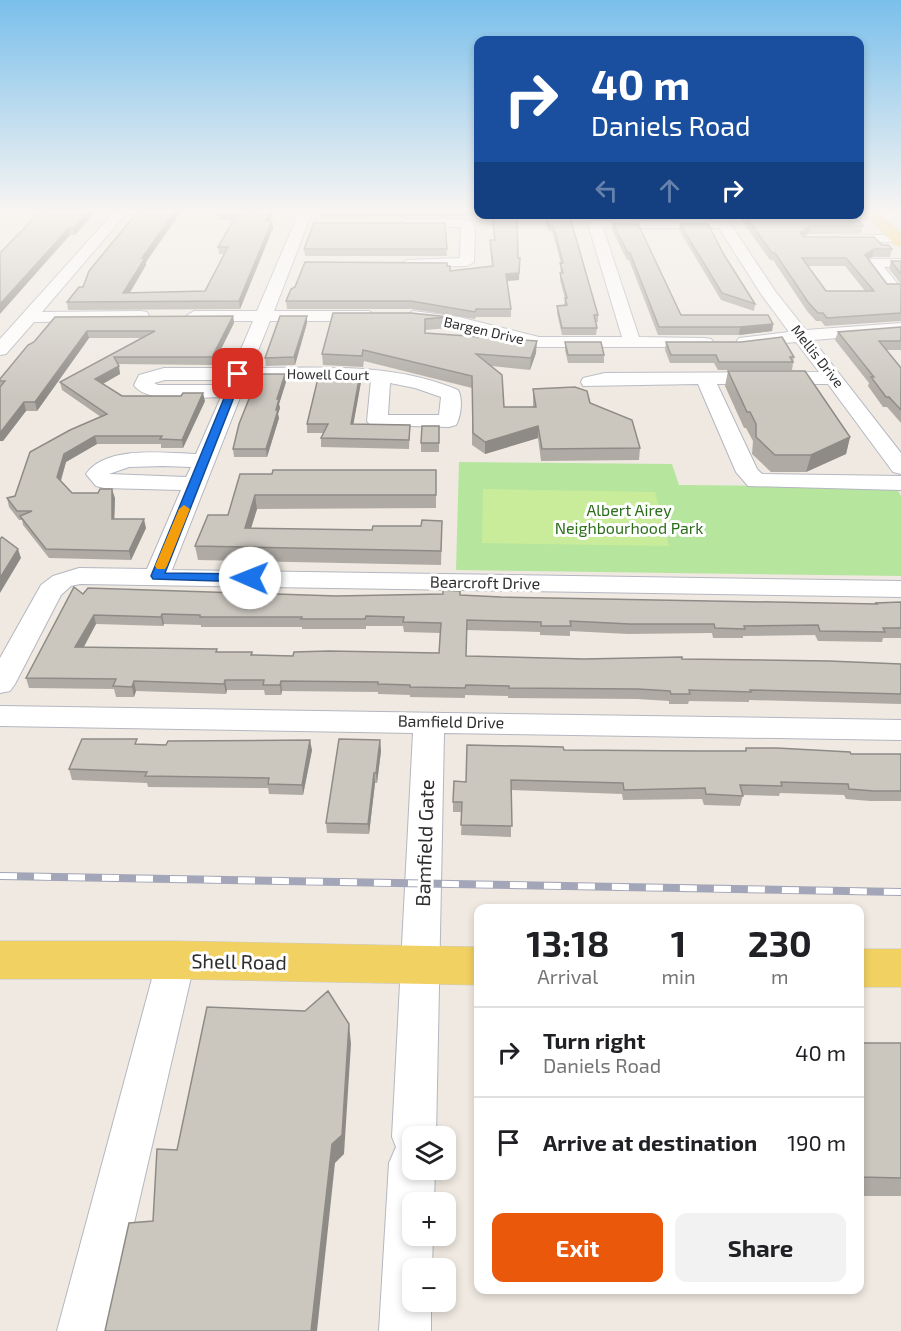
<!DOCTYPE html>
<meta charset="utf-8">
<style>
:root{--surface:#fff;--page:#f2f2f2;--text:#202124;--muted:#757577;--line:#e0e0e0;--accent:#ea580c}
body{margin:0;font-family:"Exo 2",sans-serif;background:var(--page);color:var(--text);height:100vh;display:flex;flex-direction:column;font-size:22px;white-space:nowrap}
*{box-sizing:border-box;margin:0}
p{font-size:20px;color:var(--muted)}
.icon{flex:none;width:33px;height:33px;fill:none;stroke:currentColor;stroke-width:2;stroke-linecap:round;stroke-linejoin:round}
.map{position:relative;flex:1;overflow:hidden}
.panel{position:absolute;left:474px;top:904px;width:390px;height:390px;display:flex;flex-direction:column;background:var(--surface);border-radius:12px;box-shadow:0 3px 9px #0003}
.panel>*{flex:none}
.guide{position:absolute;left:474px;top:36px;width:390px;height:183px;border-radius:12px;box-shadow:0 3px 9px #0003;background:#1a4fa0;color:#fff;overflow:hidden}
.tools{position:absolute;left:402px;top:1126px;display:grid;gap:12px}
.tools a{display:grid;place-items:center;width:54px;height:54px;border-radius:12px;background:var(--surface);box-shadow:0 3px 9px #0003;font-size:30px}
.pin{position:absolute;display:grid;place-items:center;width:51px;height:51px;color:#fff;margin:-26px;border-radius:12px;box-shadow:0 3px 9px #0006}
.me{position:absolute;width:66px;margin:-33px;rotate:271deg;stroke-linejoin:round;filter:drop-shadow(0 0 4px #0008)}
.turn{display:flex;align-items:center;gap:21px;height:126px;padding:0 18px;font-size:27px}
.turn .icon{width:78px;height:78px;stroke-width:2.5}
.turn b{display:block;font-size:42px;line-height:51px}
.lanes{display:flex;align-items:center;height:57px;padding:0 18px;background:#0003;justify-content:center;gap:30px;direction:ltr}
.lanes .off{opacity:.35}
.eta{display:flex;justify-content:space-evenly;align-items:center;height:102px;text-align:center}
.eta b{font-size:36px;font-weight:700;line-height:42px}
.action{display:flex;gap:12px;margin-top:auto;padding:12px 18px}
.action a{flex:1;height:69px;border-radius:12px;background:var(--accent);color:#fff;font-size:24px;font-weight:700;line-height:69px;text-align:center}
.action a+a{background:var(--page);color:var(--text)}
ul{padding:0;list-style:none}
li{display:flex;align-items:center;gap:18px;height:90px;padding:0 18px;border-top:2px solid var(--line)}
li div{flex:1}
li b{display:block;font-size:22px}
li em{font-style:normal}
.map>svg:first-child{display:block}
</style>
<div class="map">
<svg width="901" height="1331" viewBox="0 0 901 1331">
<rect width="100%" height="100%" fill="#efe9e1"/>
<path fill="#b6e59e" d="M459,462L672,464L679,485L896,487L901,496V576L456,570Z"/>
<path fill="#c9ec9a" d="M483,489L655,492L669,546L482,543Z"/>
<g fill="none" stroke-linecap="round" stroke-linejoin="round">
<g stroke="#b4b7c1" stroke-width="2">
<path id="minor" d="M116,210H129L42,312L141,311L147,312L149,316L147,320L34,322L6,354L0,355V339Z
M300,210H313L274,311H369L377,316L369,321H270L251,368C321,368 392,362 458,390C463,398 461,417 456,425L449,427L370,425L367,421L371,380H247L172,570L901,581V597L80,584L71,586L61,595L15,684L10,691L0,693V658L41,585L53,576L79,568L147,569L181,490L104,488L96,486L86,474C106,445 165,453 196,454L221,397C200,397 146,404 134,385L139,375L164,368H233L253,321H194L186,316L194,311H257ZM165,380H228L226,385H158L154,383ZM390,383L415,388L441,397L439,415H388ZM163,466L191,467L186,477L109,474L129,467Z
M872,211H901V219L867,218L865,215L867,212Z
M711,214H724L775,291L806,330L901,323V333L813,340L901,453V474L893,472L828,384H717L757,469L762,474L901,476V490L748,486L736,472L698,384L583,386L581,382L583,378L605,373L819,372L796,342L745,347L739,346L736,342L739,338L789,332L761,294L719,228H603L639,337L705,338L711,339L714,343L711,347H539C504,342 471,329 436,324C426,323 411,324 405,316L413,311L459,317L539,337H622L588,224L590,221L714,220Z
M406,219H461L472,222L475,228L474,262L467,266L402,267L400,264L407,260L460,258L461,227L401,226L399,223Z
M840,235H898L901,236V242H835L833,239L835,236Z
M872,259H901V267H884L901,288L899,291H887L867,266L865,263Z
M0,706L901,720V740L444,733L436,1137H412V1170H435L434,1203H412V1236H433L432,1269H412V1302H431V1331H379L389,1163L396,1147L392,1137L413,733L0,726Z
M176,944L190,948L195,960L109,1331H57L157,960L162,948Z"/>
</g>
<g stroke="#c9c9c9" stroke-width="1">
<path id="major" d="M860,210H876L901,233V247L895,245Z
M0,941H176L478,947V985L176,979H0Z
M860,949H901V987H860Z"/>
</g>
<use href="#minor" fill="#fff" fill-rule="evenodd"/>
<use href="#major" fill="#f2d163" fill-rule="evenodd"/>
<g stroke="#a3a6b8" stroke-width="8">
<path id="rail" d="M0,876L901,892"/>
</g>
<use href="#rail" stroke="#fff" stroke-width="6" stroke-dasharray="17" stroke-linecap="butt"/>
</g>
<path fill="#afaba4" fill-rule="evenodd" d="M42,210H97L75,235H70L54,253Z
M139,210H182L146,262V265L130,293L205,291L224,254H219L218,247L233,220H219L218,214L220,210H275L270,221L273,228L240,309L68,310L67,302L83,287Z
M319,210H478V214H518V228H517L519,280L507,281L511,309V317H476L475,319L411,309H287L286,301L447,266L450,271L492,266L490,240H494L492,216L320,217Z
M544,214H632V218L570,216L598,315V322H596L597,328L596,335H562L557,313V306L564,305L565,298L560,280L561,263L554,238L552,231H548Z
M670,214H700V218H672Z
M737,214H852L863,226L861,233L808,234L803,237L882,245L892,249L890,257H872L868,259L887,284H901L889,269L891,261H901V321L825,326L821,321H816L807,311L773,260H770ZM808,266H845L865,291H826Z
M445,223L447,256H305L304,249Z
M613,224L681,315L773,324L772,331L739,335H658L629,260H627L612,230Z
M680,224L723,253L755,304L754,311L721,300L679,230Z
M333,313L450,317V328L425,330V333L536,353L530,370L492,366L504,407H533V389L590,403L640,448L639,460L541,461L538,438L485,454L472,445V388L364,361L363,367L323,365L322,354Z
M233,316L234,323L213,365L118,364L120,374L103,384L122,396L205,401L183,448H161V444H97L66,462L61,481L72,493L115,498L114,519L146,528L131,560L49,558L23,525L22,520H19L9,507L7,498L15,496L101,417L62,390L60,382L141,338H89L37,411H26L3,441H0V379L34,342L55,317Z
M307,323L295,365L266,366L265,358Z
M901,327V350H886L901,368V423L887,407H883L868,386L869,383L835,340L838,332Z
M565,342L604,355V363H568L565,350Z
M666,342L794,357L792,370H718L714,363H670L665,350Z
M728,371L850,437L846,454L806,472H771L752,454L753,441L746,428H744L725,386Z
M286,382L279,404L280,408L278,414L279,418L267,457H234L233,449Z
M361,382L353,424L410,425L409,449L321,447V438L324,433H307V424Z
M439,426V452H421V443Z
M436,470V508L257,509L251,528L442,534L441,565L198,560L195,546L272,474Z
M83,594L336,596L460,595L501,597L876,604V603L901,602V638H883L882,642L818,641L815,635L743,636V638H713L712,633L628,634L570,631V636L540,635V632L467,630L466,656L584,659H682L901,664V704L749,700V702L689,701L688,704H669V701L637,699L508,698V696L465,695V698L410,697V695L378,694V692L282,691L281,695H265L264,690H227L226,694L136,691L134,697H116L114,689L29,688L26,678ZM96,624L163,626L164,624L201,625V627H302V629H366V626H403L404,632L440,633L439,653L293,656L253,655L252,652H218L84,647Z
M380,740L381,751L377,783H375L369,834L327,833L326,823Z
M138,744L312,750L303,795L269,794L268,788L148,787L147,783L72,780L69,769Z
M746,748L851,754H901V801H870L846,799L844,795L780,793L779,796L743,795L740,806L704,805L702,799L623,800L622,794L511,790V837L461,835L462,812H453V802L466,782L564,750L745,751Z
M860,1043H901V1196H860Z"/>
<path fill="#8e8b86" d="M90,210H97L75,235L74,228Z
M176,210H182L146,262V265L125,300L123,293L142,258Z
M271,210H275L267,228L266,221Z
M272,221L273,228L240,309L239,301Z
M810,226L808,234L799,239L800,232Z
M69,228L70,235L0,314V304Z
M874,249L872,257L863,262L865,255Z
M520,258L519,280L505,281L506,274Z
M233,316L234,323L213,365L212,357Z
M307,316V323L295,365L294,357Z
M773,324L772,331L739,335L740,327Z
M87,331L89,338L37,411L35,402Z
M537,341L536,353L530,370L531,358Z
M119,366L120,374L97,387L95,379Z
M285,374L286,382L279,404L280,408L278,414L279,418L267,457L266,449L276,410L277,399Z
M360,374L361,382L352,432L351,424Z
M203,393L205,401L183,448L182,440Z
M24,402L26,411L3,441H0V433Z
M538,426V438L485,454V442Z
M95,436L97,444L66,462L59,486L57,477L64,454Z
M850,437L846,454L806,472L811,455Z
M112,489L115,498L114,528L112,519Z
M255,495L257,509L247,541L245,528Z
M144,519L146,528L131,560L129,551Z
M18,549L21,558L0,593V578Z
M162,614L164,624L163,626L161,617Z
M94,615L96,624L78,657L75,647Z
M225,680L227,690L226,694L224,684Z
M134,681L136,691L134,697L132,687Z
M281,681L282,691L281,695L280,685Z
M310,740L312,750L303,795L302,785Z
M380,740L381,751L377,783L376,773Z
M374,773L375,783L369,834L368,824Z
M349,1024L351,1044L344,1154L335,1163L317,1331H311L332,1144Z"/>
<path fill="#cbc7bf" stroke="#8e8b86" stroke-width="1.5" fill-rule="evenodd" d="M42,210H90L74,228H69L0,304V253Z
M139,210H176L142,258H145L123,293L205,291L228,247H218L237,214H218L220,210H271L266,221H272L239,301L67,302L79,287H83L89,271Z
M492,214H518V221H517L518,258H520L519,273L506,274L511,309H476L475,312L411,301H286L291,289L295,287L305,262L447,263V266H450V271L493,266L490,240H495Z
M546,214H569L598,315H594L597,328H562L557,306L567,305L565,298H567L560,273H563L560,263H563L555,232L552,225H548Z
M744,214H852L863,226H810L800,232L803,237H874L882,245H888L892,249H874L865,255L887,284H901V313L827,318L823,313H818L808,302L775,253H772ZM802,258H846L874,291H826Z
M314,223H445L447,249H304Z
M613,224H638L681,315H768L773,324L740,327H659L630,253H628Z
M680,224H708L723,253L755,304L722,293Z
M891,261H901V274Z
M333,313H411L450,317L425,319V333L537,341L531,358L476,354L502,375L504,407H536L533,389L575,387L587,391L590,403L632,420L640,448L542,449L538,426L485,442L473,433L472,376L363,350L362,356L322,354Z
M233,316L212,357H114L119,366L95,379L122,396H181L183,393H203L182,440L160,439L162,436H95L64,454L57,477L72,493H98L100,489H112V519H144L129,551L46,549L20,516L32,511H17L7,498L15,496L30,452L70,430L107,414L60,382L155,331H87L35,402H24L0,433V387L5,381H0V379L28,345L34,342L55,317Z
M280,316H307L294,357L265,358Z
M901,327V341H879L901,368V410L889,397H886L871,377H874L838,332Z
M782,337L794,357H790L793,362H719L716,355H671L666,342H741Z
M565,342H601L604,355H568Z
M728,371H805L850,437L811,455H775L756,437V424L750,412H747Z
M259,374H285L277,399H279L276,410H278L266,449H233L239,424Z
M319,374H360L351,424L410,425L409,440L321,438L328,424H307Z
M422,426H439V443H421Z
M273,470H436V495H255L245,528L372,530L373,526H421L422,520L442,521L441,551L195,546L208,515H228L240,474H272Z
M2,537L18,549L0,578V539Z
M74,587L83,594L88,588L336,596L443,594V590L460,591V595L501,597L877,604L876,603L901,602V628H883L885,632L820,631L818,625L744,626L745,629L715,628L714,624H630L570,621L571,626H541V622L467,620L466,656L584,659L682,657V659L829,661L901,664V694L750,690L751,692L689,690L690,694H671L670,691L638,689L509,688V686L466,685L465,688L410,687V685L378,684V682L281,681L280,685H263L264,680H225L224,684L134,681L132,687L113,686L116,679L26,678ZM162,614L200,615V617H302L301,619H365L366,616L404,617L403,622L441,623L439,653L329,651L294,652L293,656L251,655L252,652H216L217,649L75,647L94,615L161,617Z
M82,739H137L135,744L166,745L168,741L310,740L302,785L268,784L269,778L145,776L147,772L69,769Z
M339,739L380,740L376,773H374L368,824L326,823Z
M467,745L563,747L564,750L697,751H746V748H777L850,752L851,754H901V791H874L849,789L848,784L781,782L782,786L740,785L743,796L706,794L705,788L624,790L623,783L511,780L512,826L461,825L462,802H453L454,781L466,782Z
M328,991L349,1024L342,1135L332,1144L311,1331H105L129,1223L153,1221L157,1149L177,1150L207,1007L305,1011Z
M860,1043H901V1178L860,1177Z"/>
<linearGradient id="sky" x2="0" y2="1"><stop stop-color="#7abfeb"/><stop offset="0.53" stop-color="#f8f5f2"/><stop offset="1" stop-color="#f8f5f2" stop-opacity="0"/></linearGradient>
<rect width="901" height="397" fill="url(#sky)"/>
<path fill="#1a73e8" stroke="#114b97" stroke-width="1.5" d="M238,371L243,374L165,573L250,574L256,578L250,582L153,579L151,576L234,374Z"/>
<path fill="#f59e0b" d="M184,505L190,509L167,566L165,569H157L155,566L179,509Z"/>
<g text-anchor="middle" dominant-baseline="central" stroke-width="6" stroke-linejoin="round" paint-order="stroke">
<g font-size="14" fill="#2e2e2e" stroke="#fff">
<text transform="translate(484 330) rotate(13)">Bargen Drive</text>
<text transform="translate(818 356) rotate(52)">Mellis Drive</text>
<text transform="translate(328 374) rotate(1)">Howell Court</text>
</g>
<g font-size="16" fill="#2c6e1b" stroke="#fff">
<text x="629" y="509">Albert Airey<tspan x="629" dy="18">Neighbourhood Park</tspan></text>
</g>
<g font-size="16" fill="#2e2e2e" stroke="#fff">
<text transform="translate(485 582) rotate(1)">Bearcroft Drive</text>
<text transform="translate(451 721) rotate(1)">Bamfield Drive</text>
</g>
<g font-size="20" fill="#2e2e2e" stroke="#fff">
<text transform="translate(424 843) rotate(-88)">Bamfield Gate</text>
<text transform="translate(239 961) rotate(1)">Shell Road</text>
</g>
</g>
</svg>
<div class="tools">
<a><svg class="icon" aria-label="layers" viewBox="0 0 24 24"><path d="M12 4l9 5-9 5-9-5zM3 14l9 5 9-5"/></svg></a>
<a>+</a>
<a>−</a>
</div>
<div class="pin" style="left:238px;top:374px;background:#d93025"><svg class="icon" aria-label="arrive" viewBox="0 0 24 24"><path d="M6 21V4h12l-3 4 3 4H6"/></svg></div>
<svg class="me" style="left:250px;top:578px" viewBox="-20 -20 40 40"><circle r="19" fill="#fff"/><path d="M0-13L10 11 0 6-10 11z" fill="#1a73e8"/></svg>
<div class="guide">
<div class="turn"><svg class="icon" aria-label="right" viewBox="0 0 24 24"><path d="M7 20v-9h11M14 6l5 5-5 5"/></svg><div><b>40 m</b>Daniels Road</div></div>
<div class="lanes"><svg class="icon off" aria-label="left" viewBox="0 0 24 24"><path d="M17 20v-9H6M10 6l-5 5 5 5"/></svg><svg class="icon off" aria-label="ahead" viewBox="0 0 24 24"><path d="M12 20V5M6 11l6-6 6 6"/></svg><svg class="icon" aria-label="right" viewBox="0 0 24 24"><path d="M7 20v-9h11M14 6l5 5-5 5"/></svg></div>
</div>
<section class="panel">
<div class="eta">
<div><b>13:18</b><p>Arrival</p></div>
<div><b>1</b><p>min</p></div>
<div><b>230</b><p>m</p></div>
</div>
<ul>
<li><svg class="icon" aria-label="right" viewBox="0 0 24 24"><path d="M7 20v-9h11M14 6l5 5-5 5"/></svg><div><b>Turn right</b><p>Daniels Road</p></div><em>40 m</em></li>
<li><svg class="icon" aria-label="arrive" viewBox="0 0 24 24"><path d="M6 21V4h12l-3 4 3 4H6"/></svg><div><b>Arrive at destination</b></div><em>190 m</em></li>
</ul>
<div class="action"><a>Exit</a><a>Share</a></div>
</section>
</div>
